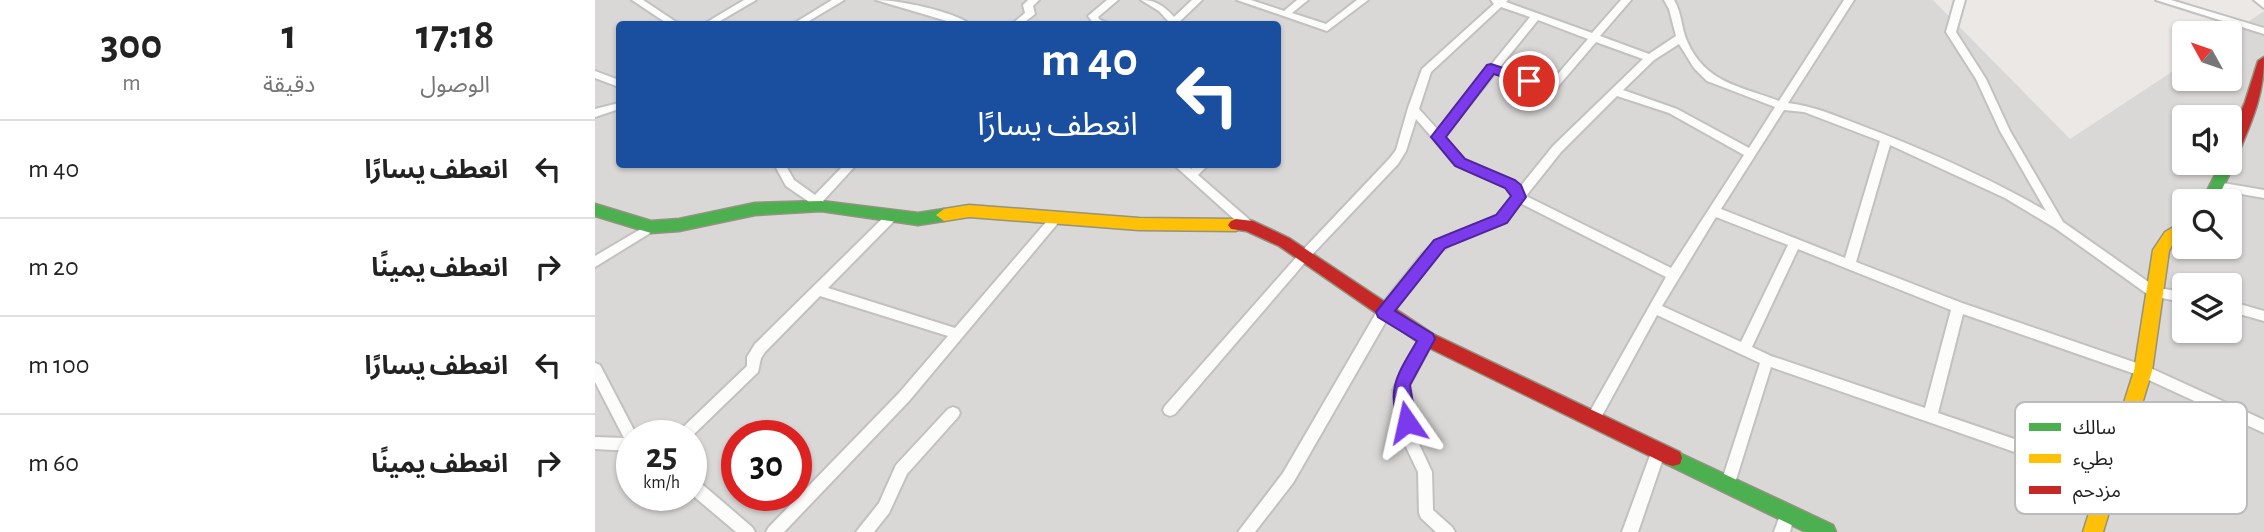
<!DOCTYPE html>
<html lang="ar">
<meta charset="utf-8">
<style>
:root{--surface:#fff;--page:#f2f2f2;--text:#222;--muted:#767676;--line:#e0e0e0}
body{margin:0;font-family:"Alegreya Sans","Noto Sans Arabic",sans-serif;background:var(--page);color:var(--text);direction:rtl;height:100vh;display:flex;flex-direction:column;font-size:26px;white-space:nowrap}
*{box-sizing:border-box;margin:0}
p{font-size:23px;color:var(--muted)}
.icon{flex:none;width:38px;height:38px;fill:none;stroke:currentColor;stroke-width:2;stroke-linecap:round;stroke-linejoin:round}
.map{position:relative;flex:1;overflow:hidden;direction:ltr}
.sheet{display:flex;flex-direction:column;background:var(--surface);width:595px}
.sheet>*{flex:none}
.banner{position:absolute;left:21px;top:21px;width:665px;height:147px;border-radius:7px;box-shadow:0 2px 5px #0004;direction:rtl;background:#1a4fa0;color:#fff;overflow:hidden}
.needle{width:46px;rotate:310deg}
.controls{position:absolute;left:1577px;top:21px;display:grid;gap:14px}
.controls a{display:grid;place-items:center;width:70px;height:70px;border-radius:7px;background:var(--surface);box-shadow:0 2px 5px #0004;font-size:35px}
.speed{position:absolute;left:21px;top:420px;display:flex;gap:14px;font-size:35px;font-weight:700;text-align:center}
.speed>*{display:grid;place-content:center;width:91px;height:91px;border-radius:50%;background:var(--surface);box-shadow:0 2px 5px #0004;line-height:1}
.speed small{font-size:18px;font-weight:400}
.speed .limit{border:10px solid #d22;background:#fff;color:#111}
.pin{position:absolute;display:grid;place-items:center;width:60px;height:60px;color:#fff;margin:-30px;border:4px solid #fff;border-radius:50%;box-shadow:0 2px 7px #0007}
.me{position:absolute;width:77px;margin:-38px;rotate:349deg;stroke-linejoin:round;filter:drop-shadow(0 0 5px #0008)}
.turn{display:flex;align-items:center;gap:24px;height:147px;padding:0 28px;font-size:32px}
.turn .icon{width:91px;height:91px;stroke-width:2.5}
.turn b{display:block;font-size:49px;line-height:60px}
.eta{display:flex;justify-content:space-evenly;align-items:center;height:119px;text-align:center}
.eta b{font-size:42px;font-weight:700;line-height:49px}
ul{padding:0;list-style:none}
li{display:flex;align-items:center;gap:21px;height:98px;padding:0 28px;border-top:2px solid var(--line)}
li div{flex:1}
li b{display:block;font-size:26px}
li em{font-style:normal}
main{display:flex;flex:1;min-height:0}
.map>svg:first-child{display:block}
</style>
<main>
<div class="map">
<svg width="1669" height="532" viewBox="0 0 1669 532">
<rect width="100%" height="100%" fill="#ebe8e5"/>
<path fill="#dad8d7" fill-rule="evenodd" d="M0,0H1338L1475,139L1589,64V79H1634L1635,34L1669,11V532H0ZM24,24H682V164H24ZM1589,117H1634V163H1589ZM1589,201H1634V247H1589ZM1589,285H1634V331H1589ZM37,436H96V495H37ZM142,436H201V495H142Z"/>
<g fill="none" stroke-linecap="round" stroke-linejoin="round">
<g stroke="#c2c1c0" stroke-width="4">
<path id="street" d="M37,0H48L84,24H73Z
M149,0H161L120,24H109Z
M237,0H249L209,24H198Z
M281,0C304,0 357,11 375,24H362Z
M433,0H444L438,6L440,14L427,24H417L430,13L428,5Z
M512,0H523L503,17L505,20L516,24H499L493,16Z
M546,0C561,0 569,6 579,17L597,0H607L582,24H573L574,22L564,11Z
M642,0H656L689,11L702,0H713L697,13L731,24L762,0H773L732,31Z
M896,0H913L911,2L997,33L1026,0H1036L1005,36L1054,54L1081,36L1074,9L1069,0H1079C1087,13 1086,28 1092,41C1110,83 1145,86 1184,101L1249,0H1259L1193,103C1219,106 1241,116 1265,125C1328,149 1393,177 1451,211L1405,131L1381,79L1351,32L1360,0H1370L1361,32L1391,79L1415,131L1468,222L1562,288L1589,292V302L1555,296L1460,228L1410,198L1295,145L1261,262L1367,303L1553,367L1669,420V433L1543,375L1368,314L1343,413L1522,474L1524,479L1522,484L1517,486L1176,367L1140,483L1138,488L1133,490L1128,488L1126,483L1165,363L1062,315L1003,423L998,425L993,423L991,419L993,415L1071,277L925,203L910,222L859,242L836,259L794,316L698,483L660,532H643L688,473L784,308L828,253L851,236L902,216L917,197L916,191L911,187L861,165L821,119L811,151L803,164L713,259L580,414L575,416L570,414L568,410L570,406L705,253L795,158L801,150L813,108L827,69L899,4ZM906,7L935,17L896,65L892,66V70L843,130L824,109L836,72ZM943,20L993,39L955,83L905,67ZM1001,42L1048,59L958,146L925,187L919,181L869,159L849,137L900,73L953,89H961ZM1084,44L1099,68L1112,81L1180,107L1154,148L1082,109L1028,90L1059,60ZM1022,96L1074,113L1149,155L1076,268L931,196L966,152ZM1189,110L1209,112L1285,141L1250,258L1126,209ZM1121,217L1193,245L1146,342L1067,306ZM1203,249L1356,310L1330,408L1176,356L1157,347Z
M1561,0H1576L1669,28V34Z
M1659,0H1669V8Z
M0,71L24,80V87L0,78Z
M24,103V109L0,117V109Z
M179,164H190L199,180L220,195L250,164H262L228,201L232,206L226,210L191,186Z
M578,164H591L596,169L601,164H614L603,175L657,222L659,225L657,228H649Z
M1622,182L1669,190V198L1618,189L1616,186L1618,183Z
M296,213L302,217L300,220L233,288L360,328L458,214H466L468,217L314,401L189,532H171L174,527L304,393L353,336L225,296L170,352L166,358L163,372L96,437L81,436L83,432L152,366V357L160,344L292,214Z
M56,223L62,227L60,230L0,267V256Z
M1634,301L1669,311V321L1634,311Z
M832,334L837,335L839,339L812,390L825,446L837,472L838,510L857,527L860,532H841L826,518L824,513L823,472L811,447L798,390L827,335Z
M0,363L5,365L42,436H37V451L0,449V437L29,438L0,382Z
M358,407L363,409L365,413L363,417L312,474L294,513L279,532H261L284,503L301,465L353,409Z
M1064,444L1069,445L1071,450L1043,532H1027L1057,450L1059,445Z
M96,477L101,479L157,527L160,532H141L96,494Z
M1193,505L1198,507L1200,512L1195,532H1179L1188,507Z"/>
</g>
<g stroke="#93937f" stroke-width="3">
<path id="fast" d="M1634,158L1640,163L1621,201H1607L1626,163H1634Z
M226,201L323,213L349,209L357,215L349,221L323,225L226,211L160,215L84,231L56,233L0,216V204L56,221L84,219L160,203Z
M1078,450L1238,525L1241,532H1211L1071,464L1069,458L1071,452Z"/>
</g>
<g stroke="#93937f" stroke-width="3">
<path id="slow" d="M374,205L544,218L641,219L649,225L641,231L544,230L374,217L349,221L341,215L349,209Z
M1589,221V235L1580,240L1574,251L1557,371L1508,532H1488L1539,371L1558,250L1570,232Z"/>
</g>
<g stroke="#93937f" stroke-width="3">
<path id="jam" d="M1669,57C1669,97 1656,123 1641,159L1639,163H1630H1634V140L1650,102L1663,61Z
M641,219L658,221L694,238L838,334L1085,452L1087,458L1085,464L1078,466L1071,464L826,344L684,246L651,231L636,229L633,225L636,221Z"/>
</g>
<use href="#street" fill="#fcfcfb" fill-rule="evenodd"/>
<use href="#fast" fill="#4caf50" fill-rule="evenodd"/>
<use href="#slow" fill="#ffc107" fill-rule="evenodd"/>
<use href="#jam" fill="#c62828" fill-rule="evenodd"/>
</g>
<path fill="#7c3aed" stroke="#51269a" stroke-width="2" d="M896,64L939,78L941,81L934,86L899,74L851,137L870,159L920,180L926,185L931,197L912,223L850,248L800,311L838,334L840,339L815,385L821,422L819,427L812,430L806,427C789,391 804,372 822,341L783,317L781,312L839,240L901,215L916,196L910,188L860,166L836,137L892,65Z"/>
<rect x="1420" y="402" width="232" height="112" rx="10" fill="#fff" stroke="#bbb" stroke-width="2"/>
<rect x="1434" y="423" width="32" height="8" fill="#4caf50"/>
<rect x="1434" y="454" width="32" height="9" fill="#ffc107"/>
<rect x="1434" y="486" width="32" height="8" fill="#c62828"/>
<g font-size="19" fill="#1d1d1d">
<text x="1478" y="434">سالك</text>
<text x="1478" y="465">بطيء</text>
<text x="1478" y="497">مزدحم</text>
</g>
</svg>
<div class="controls">
<a><svg class="needle" viewBox="-14 -14 28 28"><path d="M0-13l5 13h-10z" fill="#e53935"/><path d="M0 13l5-13h-10z" fill="#767676"/></svg></a>
<a><svg class="icon" aria-label="sound" viewBox="0 0 24 24"><path d="M4 9h4l5-4v14l-5-4H4zM17 9q2 3 0 6"/></svg></a>
<a><svg class="icon" aria-label="search" viewBox="0 0 24 24"><circle cx="10" cy="10" r="6"/><path d="M15 15l6 6"/></svg></a>
<a><svg class="icon" aria-label="layers" viewBox="0 0 24 24"><path d="M12 4l9 5-9 5-9-5zM3 14l9 5 9-5"/></svg></a>
</div>
<div class="speed"><div>25<small>km/h</small></div><div class="limit">30</div></div>
<div class="pin" style="left:934px;top:81px;background:#d93025"><svg class="icon" aria-label="arrive" viewBox="0 0 24 24"><path d="M6 21V4h12l-3 4 3 4H6"/></svg></div>
<svg class="me" style="left:812px;top:422px" viewBox="-20 -20 40 40"><path d="M0-17L14 15 0 8-14 15z" fill="#7c3aed" stroke="#fff" stroke-width="4"/></svg>
<div class="banner">
<div class="turn"><svg class="icon" aria-label="left" viewBox="0 0 24 24"><path d="M17 20v-9H6M10 6l-5 5 5 5"/></svg><div><b>40 m</b>انعطف يسارًا</div></div>
</div>
</div>
<section class="sheet">
<div class="eta">
<div><b>17:18</b><p>الوصول</p></div>
<div><b>1</b><p>دقيقة</p></div>
<div><b>300</b><p>m</p></div>
</div>
<ul>
<li><svg class="icon" aria-label="left" viewBox="0 0 24 24"><path d="M17 20v-9H6M10 6l-5 5 5 5"/></svg><div><b>انعطف يسارًا</b></div><em>40 m</em></li>
<li><svg class="icon" aria-label="right" viewBox="0 0 24 24"><path d="M7 20v-9h11M14 6l5 5-5 5"/></svg><div><b>انعطف يمينًا</b></div><em>20 m</em></li>
<li><svg class="icon" aria-label="left" viewBox="0 0 24 24"><path d="M17 20v-9H6M10 6l-5 5 5 5"/></svg><div><b>انعطف يسارًا</b></div><em>100 m</em></li>
<li><svg class="icon" aria-label="right" viewBox="0 0 24 24"><path d="M7 20v-9h11M14 6l5 5-5 5"/></svg><div><b>انعطف يمينًا</b></div><em>60 m</em></li>
</ul>
</section>
</main>
